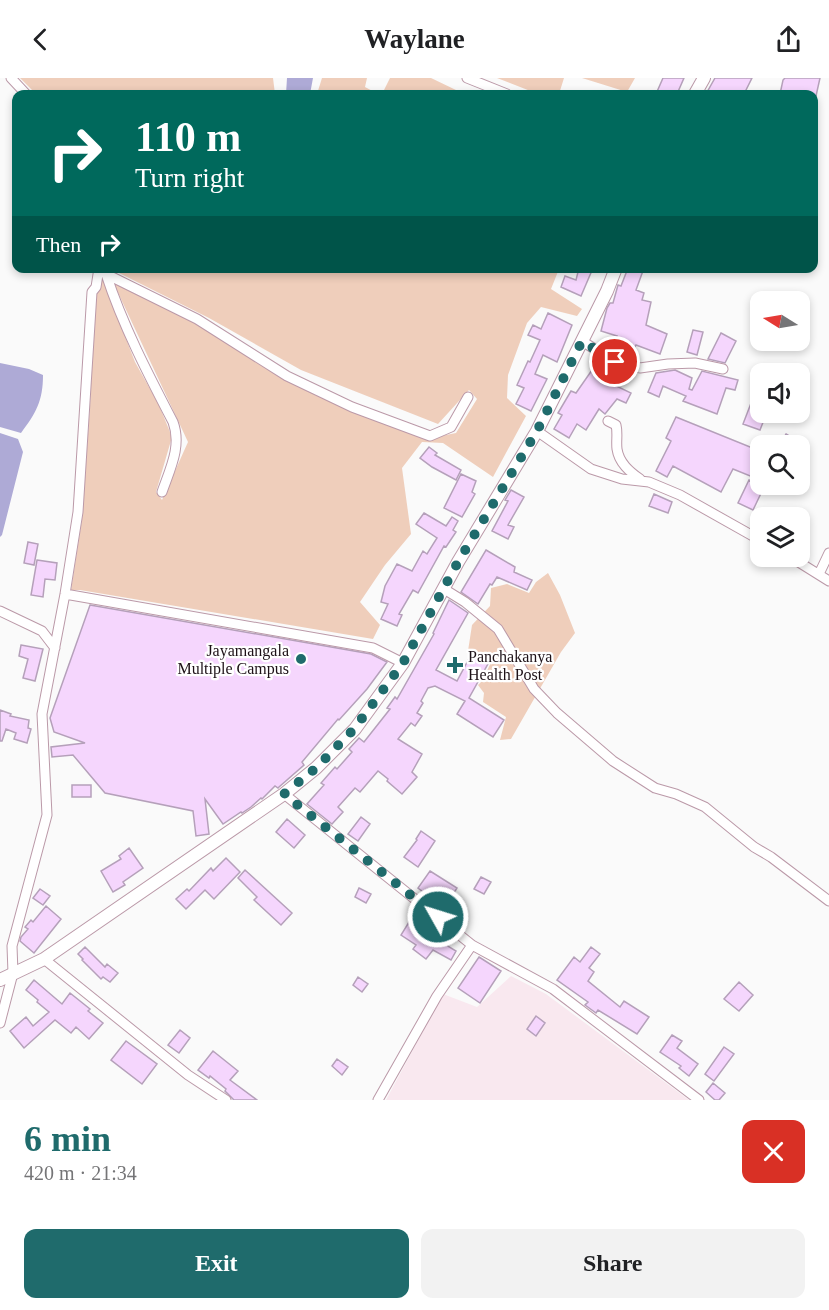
<!DOCTYPE html>
<meta charset="utf-8">
<style>
:root{--surface:#fff;--page:#f2f2f2;--text:#202124;--muted:#757577;--accent:#1f6b6c}
body{margin:0;font-family:"Times New Roman",serif;background:var(--page);color:var(--text);height:100vh;display:flex;flex-direction:column;font-size:22px;white-space:nowrap}
*{box-sizing:border-box;margin:0}
p{font-size:20px;color:var(--muted)}
.icon{flex:none;width:33px;height:33px;fill:none;stroke:currentColor;stroke-width:2;stroke-linecap:round;stroke-linejoin:round}
.map{position:relative;height:1022px;overflow:hidden}
.panel{display:flex;flex-direction:column;background:var(--surface);flex:1}
.panel>*{flex:none}
.hud{position:absolute;left:12px;top:12px;width:806px;height:183px;border-radius:12px;box-shadow:0 3px 9px #0003;background:#00695c;color:#fff;overflow:hidden}
.needle{width:39px;rotate:281deg}
.buttons{position:absolute;left:750px;top:213px;display:grid;gap:12px}
.buttons a{display:grid;place-items:center;width:60px;height:60px;border-radius:12px;background:var(--surface);box-shadow:0 3px 9px #0003;font-size:30px}
.pin{position:absolute;display:grid;place-items:center;width:51px;height:51px;color:#fff;margin:-26px;border:3px solid #fff;border-radius:50%;box-shadow:0 2px 6px #0007}
.me{position:absolute;width:66px;margin:-33px;rotate:309deg;stroke-linejoin:round;filter:drop-shadow(0 0 4px #0008)}
.turn{display:flex;align-items:center;gap:21px;height:126px;padding:0 24px;font-size:27px}
.turn .icon{width:78px;height:78px;stroke-width:2.5}
.turn b{display:block;font-size:42px;line-height:51px}
.then{display:flex;align-items:center;height:57px;padding:0 24px;background:#0003;gap:12px;font-size:22px}
.round{display:grid;place-items:center;flex:none;width:63px;height:63px;border-radius:12px;background:var(--page)}
.headline{display:flex;align-items:center;justify-content:space-between;height:102px;padding:0 24px}
h1{font-size:36px;font-weight:800;line-height:45px;color:var(--accent)}
.action{display:flex;gap:12px;margin-top:auto;padding:12px 24px}
.action a{flex:1;height:69px;border-radius:12px;background:var(--accent);color:#fff;font-size:24px;font-weight:800;line-height:69px;text-align:center}
.action a+a{background:var(--page);color:var(--text)}
header{display:flex;justify-content:space-between;align-items:center;height:78px;padding:0 24px;background:var(--surface);font-size:27px;font-weight:800}
.map>svg:first-child{display:block}
</style>
<header><svg class="icon" aria-label="back" viewBox="0 0 24 24"><path d="M15 5l-7 7 7 7"/></svg>Waylane<svg class="icon" aria-label="share" viewBox="0 0 24 24"><path d="M12 15V3M7 8l5-5 5 5M5 13v7h14v-7"/></svg></header>
<div class="map">
<svg width="829" height="1022" viewBox="0 0 829 1022">
<rect width="100%" height="100%" fill="#fafafa"/>
<path fill="#f9e8ef" d="M511,898L546,916L689,1022H386L443,916L477,929Z"/>
<path fill="#efcebb" d="M20,0H273L275,16H36Z
M322,0H367L365,9L378,16H317Z
M390,0H431L456,12L454,16H382Z
M497,0H564L559,16H538Z
M582,0H635L627,14Z
M111,191H559L551,211L582,231L577,238L541,229L527,245L508,297L507,320L526,338L493,399L443,365L422,364L402,390L411,456L385,487L360,524L380,547L373,561L80,512H71L82,441L90,328L95,217L98,215L102,199L135,284L159,327L172,359L156,414L162,422L188,364L113,204L192,243L284,302L345,329L426,361L456,355L477,321L469,312L438,346L301,292L209,240Z
M548,495L560,517L575,555L561,574L511,661L500,662L506,639L483,624L484,615L478,607L483,602L491,584L486,576L468,573L472,547L490,528L491,510L507,506L529,515L536,504Z"/>
<path fill="#aeaad6" d="M287,0H313L310,16H286Z
M0,285L29,291L43,297C43,323 36,335 21,355L0,349Z
M0,355L18,361L23,374L2,457L0,459Z"/>
<path fill="#f5d6fd" stroke="#b5a0ba" stroke-width="1.5" d="M663,0H684L677,16H656Z
M715,0H752L744,16H706Z
M785,0H820L816,18H813V16H780L783,2Z
M579,190H593L581,218L561,209L565,198L576,202Z
M628,190H644L636,212L644,215L642,222L651,224L646,247L667,256L660,276L636,267L630,280L621,276L620,278H618L610,273L617,258L601,253L607,230L610,225H613L618,207L621,208Z
M548,235L572,247L557,284L543,277L535,296L547,301L531,333L516,326L524,310L517,307L528,283L530,284L540,262L528,257L533,247L541,251Z
M693,252L703,254L697,277L687,274Z
M721,255L736,263L725,285L708,281Z
M599,282L613,290L606,303L631,315L626,325L617,321L605,336L599,331L586,352L577,346L569,360L554,351L562,337L558,335L571,313L576,315Z
M675,292L692,300L689,311L692,312L702,293L738,302L735,312L726,310L717,336L683,323L686,318L663,308L659,319L648,314L656,295Z
M753,320L760,323V334H767L760,352L743,346Z
M676,339L760,373V402L733,391L721,414L673,388L667,399L656,393L671,363L666,360Z
M786,356L805,368H779Z
M429,369L437,375L435,377L461,392L456,402L432,389L420,380Z
M461,396L476,403L472,414L475,416L462,439L444,430Z
M749,402L764,409L753,432L738,425Z
M511,412L524,419L508,447L514,449L508,461L492,453L508,423L505,422Z
M654,416L672,424L668,435L649,428Z
M424,435L446,448L452,439L458,443L453,452L456,454L446,469L444,468L418,515L413,512L399,536L402,537L397,548L381,541L388,526L381,524L385,508L397,486L412,493L423,473L427,476L437,460L416,446Z
M28,464L38,466L34,487L24,485Z
M486,472L515,489L514,494L532,502L527,512L497,499L492,507L490,506L478,526L461,514Z
M37,482L57,485L55,502L45,501L43,519L31,517Z
M449,522L468,535L436,592L457,603L472,575L489,584L469,620L504,642L493,659L457,636L465,623L435,608L428,610L421,623L423,625L417,635L422,638L415,648L411,645L398,661L422,676L412,694L417,699L402,716L387,703L388,701L378,693L360,714L355,710L338,729L343,734L332,746L307,726L324,707L321,705L335,689L337,691L352,674L349,671L359,660L364,664L390,631L387,630L395,619L397,621L434,556L433,555Z
M90,527L371,576L387,584L367,611L339,642L338,641L302,684L304,687L279,709L278,710L275,708L262,721L261,720L251,729L242,735L241,734L223,746L205,721L209,756L196,758L193,733L105,715L73,677L52,679L51,669L85,665L54,654L50,640Z
M21,567L43,571L35,603L23,600L28,581L19,578Z
M0,632L11,636L10,638L29,642L28,650L31,651L27,665L14,661L16,655L6,651L2,663H0Z
M72,707H91V719H72Z
M361,739L370,746L358,763L348,756Z
M287,741L305,757L294,770L276,754Z
M421,753L435,763L418,789L404,779L417,762L416,761Z
M129,770L143,790L123,804L125,807L113,814L101,793L121,781L119,778Z
M226,780L240,794L214,821L205,812L186,831L176,821L187,811L189,813L211,790L213,793Z
M245,792L292,835L281,847L254,822L257,819L238,800Z
M430,793L457,810L447,826L431,817L430,819L418,810Z
M481,799L491,804L484,816L474,811Z
M359,810L371,816L366,825L355,819Z
M40,811L50,818L43,827L33,820Z
M46,828L61,841L34,875L20,863L21,859L28,851L25,849L31,842L33,844Z
M409,844L426,855L427,853L441,864L456,873L451,882L433,872L426,881L413,871L416,867L401,857Z
M85,869L105,889L107,886L118,895L110,904L103,899L101,901L82,882L83,881L78,876Z
M591,869L600,876L589,890L594,894L588,903L620,929L624,923L649,939L637,956L598,932L596,935L585,927L588,924L557,902L574,879L580,884Z
M479,879L501,893L480,925L458,910Z
M358,899L368,906L362,914L353,907Z
M34,902L62,926L70,915L90,931L88,933L103,945L89,961L76,949L71,955L55,942L24,970L10,953L26,939L33,948L49,934L37,924L38,922L26,912Z
M739,904L753,917L739,933L724,921Z
M536,938L545,945L536,958L527,951Z
M180,952L190,960L179,975L168,967Z
M672,957L682,963L677,970L698,986L689,998L679,990L681,988L660,974Z
M126,963L157,986L142,1006L111,982Z
M724,969L734,976L714,1003L705,996Z
M213,973L238,993L230,1002L257,1022H234L225,1013L226,1011L210,998L209,1000L198,992Z
M337,981L348,989L342,997L332,988Z
M713,1005L725,1015L719,1022H715L706,1014Z"/>
<g fill="none" stroke-linecap="round" stroke-linejoin="round">
<g stroke="#bb99a8" stroke-width="11">
<path id="minor" d="M11,0L26,16
M467,0L507,16
M101,190L106,196L197,241L287,298L352,329L430,358L451,349L468,319
M106,196C123,248 148,296 173,344C182,368 170,391 162,414
M582,263L615,284L640,290L668,286L695,285L723,291
M608,343L616,347C618,355 616,363 617,371C619,385 630,394 640,401
M537,353L591,391L622,401L649,404L680,417L760,462
M789,478L829,503
M819,496L829,475
M444,511L465,524L498,551L534,611L557,635L613,683L655,710L676,716L705,729L754,769L771,779L829,823
M65,516L373,570L403,585
M0,533L42,553L55,570
M284,716L472,867L437,918L378,1022
M472,867L553,911L699,1022
M44,881L188,997L226,1022
M0,945L13,895L12,868L47,737L42,636L65,516L78,434L92,214L96,209L99,190"/>
</g>
<g stroke="#bb99a8" stroke-width="14">
<path id="tertiary" d="M695,16L704,0
M0,902L44,881L284,716L316,690L355,651L403,585L458,484L537,353L607,213L616,190"/>
</g>
<use href="#minor" stroke="#fff" stroke-width="9"/>
<use href="#tertiary" stroke="#fff" stroke-width="12"/>
</g>
<g fill="none" stroke-linecap="round" stroke-linejoin="round">
<path stroke="#1f6b6c" stroke-width="10" stroke-dasharray="0 18" d="M438,839L284,716L316,690L354,651L403,585L458,484L537,353L582,263L615,284"/>
</g>
<g fill="#1f6b6c" stroke="#fff" stroke-width="2">
<circle cx="301" cy="581" r="6"/>
<path d="M452 578h6v6h6v6h-6v6h-6v-6h-6v-6h6z"/>
</g>
<g text-anchor="middle" dominant-baseline="central" stroke-width="4.5" stroke-linejoin="round" paint-order="stroke">
<g font-size="16" fill="#1d1117" stroke="#fff" text-anchor="end">
<text x="289" y="572">Jayamangala<tspan x="289" dy="18">Multiple Campus</tspan></text>
<text x="468" y="578" text-anchor="start">Panchakanya<tspan x="468" dy="18">Health Post</tspan></text>
</g>
</g>
</svg>
<div class="buttons">
<a><svg class="needle" viewBox="-14 -14 28 28"><path d="M0-13l5 13h-10z" fill="#e53935"/><path d="M0 13l5-13h-10z" fill="#757577"/></svg></a>
<a><svg class="icon" aria-label="sound" viewBox="0 0 24 24"><path d="M4 9h4l5-4v14l-5-4H4zM17 9q2 3 0 6"/></svg></a>
<a><svg class="icon" aria-label="search" viewBox="0 0 24 24"><circle cx="10" cy="10" r="6"/><path d="M15 15l6 6"/></svg></a>
<a><svg class="icon" aria-label="layers" viewBox="0 0 24 24"><path d="M12 4l9 5-9 5-9-5zM3 14l9 5 9-5"/></svg></a>
</div>
<div class="pin" style="left:615px;top:284px;background:#d93025"><svg class="icon" aria-label="arrive" viewBox="0 0 24 24"><path d="M6 21V4h12l-3 4 3 4H6"/></svg></div>
<svg class="me" style="left:438px;top:839px" viewBox="-20 -20 40 40"><circle r="17" fill="#1f6b6c" stroke="#fff" stroke-width="3"/><path d="M0-11L8 9 0 5-8 9z" fill="#fff"/></svg>
<div class="hud">
<div class="turn"><svg class="icon" aria-label="right" viewBox="0 0 24 24"><path d="M7 20v-9h11M14 6l5 5-5 5"/></svg><div><b>110 m</b>Turn right</div></div>
<div class="then">Then<svg class="icon" aria-label="right" viewBox="0 0 24 24"><path d="M7 20v-9h11M14 6l5 5-5 5"/></svg></div>
</div>
</div>
<section class="panel">
<div class="headline"><div><h1>6 min</h1><p>420 m · 21:34</p></div><a class="round" style="background:#d93025;color:#fff"><svg class="icon" aria-label="close" viewBox="0 0 24 24"><path d="M6 6l12 12M18 6L6 18"/></svg></a></div>
<div class="action"><a>Exit</a><a>Share</a></div>
</section>
